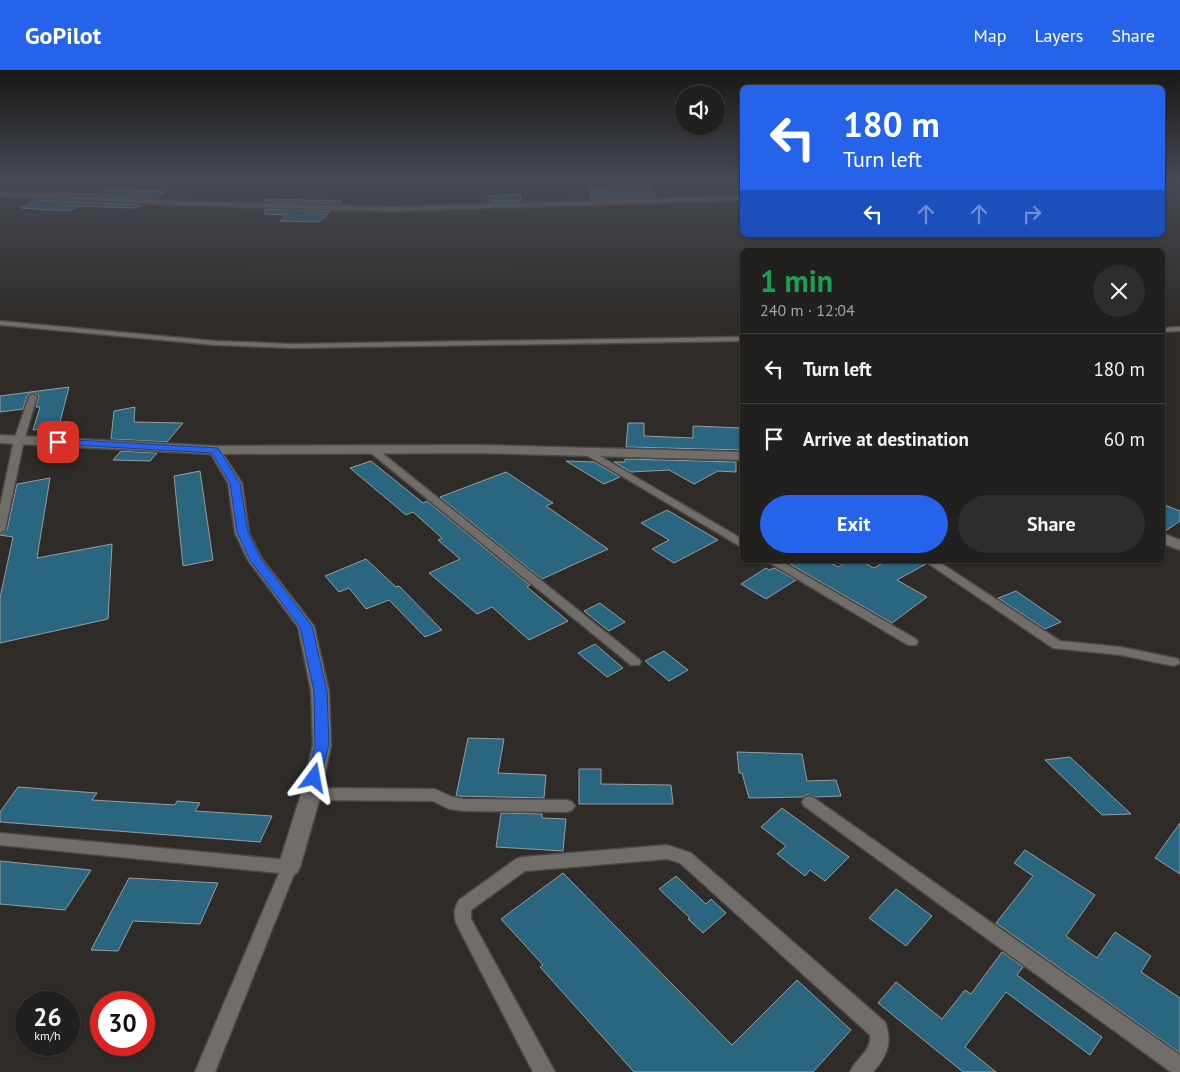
<!DOCTYPE html>
<meta charset="utf-8">
<style>
:root{--surface:#22201e;--page:#2e2d2b;--text:#f1f3f6;--muted:#a2a3a4;--line:#3f3e3c;--accent:#2563eb}
body{margin:0;font-family:"PT Sans",sans-serif;background:var(--page);color:var(--text);height:100vh;display:flex;flex-direction:column;font-size:19px;white-space:nowrap}
*{box-sizing:border-box;margin:0}
p{font-size:16px;color:var(--muted)}
.icon{flex:none;width:28px;height:28px;fill:none;stroke:currentColor;stroke-width:2;stroke-linecap:round;stroke-linejoin:round}
.map{position:relative;flex:1;overflow:hidden}
.sheet{position:absolute;left:740px;top:178px;width:425px;height:315px;display:flex;flex-direction:column;background:var(--surface);border-radius:8px;box-shadow:0 1px 4px #0004,0 0 0 1px var(--line)}
.sheet>*{flex:none}
.guide{position:absolute;left:740px;top:15px;width:425px;height:152px;border-radius:8px;box-shadow:0 1px 4px #0004,0 0 0 1px var(--line);background:#2563eb;color:#fff;overflow:hidden}
.tools{position:absolute;left:675px;top:15px;display:grid;gap:10px}
.tools a{display:grid;place-items:center;width:50px;height:50px;border-radius:50%;background:var(--surface);box-shadow:0 1px 4px #0004,0 0 0 1px var(--line);font-size:25px}
.speed{position:absolute;left:15px;top:921px;display:flex;gap:10px;font-size:25px;font-weight:700;text-align:center}
.speed>*{display:grid;place-content:center;width:65px;height:65px;border-radius:50%;background:var(--surface);box-shadow:0 1px 4px #0004,0 0 0 1px var(--line);line-height:1}
.speed small{font-size:12px;font-weight:400}
.speed .limit{border:8px solid #d22;background:#fff;color:#111}
.pin{position:absolute;display:grid;place-items:center;width:42px;height:42px;color:#fff;margin:-21px;border-radius:10px;box-shadow:0 2px 8px #0006}
.me{position:absolute;width:55px;margin:-28px;rotate:13deg;stroke-linejoin:round;filter:drop-shadow(0 0 4px #0008)}
.turn{display:flex;align-items:center;gap:18px;height:105px;padding:0 20px;font-size:22px}
.turn .icon{width:65px;height:65px;stroke-width:2.5}
.turn b{display:block;font-size:35px;line-height:42px}
.lanes{display:flex;align-items:center;height:48px;padding:0 20px;background:#0003;justify-content:center;gap:25px;direction:ltr}
.lanes .off{opacity:.35}
.round{display:grid;place-items:center;flex:none;width:52px;height:52px;border-radius:26px;background:var(--page)}
.overview{display:flex;align-items:center;justify-content:space-between;height:85px;padding:0 20px}
h1{font-size:30px;font-weight:800;line-height:38px;color:#1e9e55}
.action{display:flex;gap:10px;margin-top:auto;padding:10px 20px}
.action a{flex:1;height:58px;border-radius:30px;background:var(--accent);color:#fff;font-size:20px;font-weight:800;line-height:58px;text-align:center}
.action a+a{background:var(--page);color:var(--text)}
ul{padding:0;list-style:none}
li{display:flex;align-items:center;gap:15px;height:70px;padding:0 20px;border-top:1px solid var(--line)}
li div{flex:1}
li b{display:block;font-size:19px}
li em{font-style:normal}
header{display:flex;align-items:center;gap:30px;box-sizing:border-box;height:70px;padding:0 25px;background:var(--accent);color:#fff}
header strong{font-size:24px}
nav{display:flex;gap:28px;margin-inline-start:auto;font-size:18px}
.map>svg:first-child{display:block}
</style>
<header>
<strong>GoPilot</strong>
<nav><a>Map</a><a>Layers</a><a>Share</a></nav>
</header>
<div class="map">
<svg width="1180" height="1002" viewBox="0 0 1180 1002">
<rect width="100%" height="100%" fill="#2e2b28"/>
<path fill="#2b6681" stroke="#989c9e" d="M650,115L656,127L591,129L588,119H607L606,116Z
M109,119L166,122L155,128L51,123L99,124Z
M520,124L521,131L491,132L488,126Z
M265,129L342,131L339,134L265,132Z
M37,130L142,135L136,138L79,136L69,141L21,138Z
M265,139L331,141L319,152L280,151L286,145L265,144Z
M69,317L59,356L33,360L40,337H36L39,326L33,322L27,326L23,339L0,342V326Z
M135,337L134,352L183,353L167,372L111,369L114,341Z
M628,353H644V366L693,368V356L742,358V380L626,377Z
M121,381L157,383L150,391L113,390Z
M625,389L736,392V402L718,401L694,414L669,400L631,402L614,392H625Z
M371,391L423,433L427,431L530,515L527,517L568,551L529,570L492,537L477,544L429,503L460,489L438,470L442,468L413,442L406,445L350,398Z
M566,391L594,392L620,407L604,414Z
M200,401L213,490L183,496L174,406Z
M506,402L553,433L546,436L608,479L542,509L440,427Z
M50,408L37,488L112,474L108,549L0,573V528L13,467L0,465L7,460L17,414Z
M1162,434L1180,441V451L1164,462L1162,461Z
M667,440L718,470L674,493L652,479L669,470L641,453Z
M366,489L396,517L399,516L442,560L425,567L389,530L366,539L349,518L339,522L325,506Z
M783,490H829L827,491L838,497L849,490H859L874,498L888,490H921L926,494L897,510L927,527L892,553Z
M766,498L769,500L774,498L796,510L766,529L741,514Z
M1016,521L1061,552L1045,559L998,528Z
M600,533L625,552L609,561L584,541Z
M595,574L623,598L607,607L578,583Z
M664,581L688,600L669,611L645,591Z
M468,668L504,669L498,703L546,705L544,728L456,726Z
M737,682L802,684L807,711L836,710L841,726L815,727L808,724L803,727L749,728L742,703H739Z
M1070,687L1131,744L1102,745L1045,690Z
M579,699H601V714L671,715L673,734H579Z
M18,717L97,723L92,730L175,735L177,731L200,733L195,741L272,746L260,772L0,752V742Z
M782,738L849,787L825,811L810,800L805,806L777,784L786,776L761,757Z
M501,743L542,744V748L566,749L563,781L496,777Z
M1180,753V804L1155,788Z
M1025,780L1095,825L1066,866L1097,888L1115,862L1151,886L1141,902L1180,928V983L996,853L1033,806L1014,793Z
M0,791L49,796L91,800L65,840L0,834Z
M563,803L732,975L797,910L851,960L813,1002H634L540,897L543,895L501,849Z
M676,806L706,834L711,829L726,843L703,863L688,849L690,848L659,819Z
M129,808L218,813L200,854L133,851L118,881L91,880Z
M896,819L932,846L906,876L869,848Z
M1002,882L1023,897L1017,905L1102,967L1090,985L1006,922L965,977L996,1002H963L878,933L896,912L942,949L965,920L971,924Z"/>
<g fill="none" stroke-linecap="round" stroke-linejoin="round">
<g stroke="#4b4846" stroke-width="3">
<path id="lane" d="M0,251L215,271L292,274L742,267V271L292,278L215,275L0,255Z
M1180,257V261L1162,262V258Z
M33,324L37,327L24,370L5,460L0,463V436L14,370L29,327Z
M374,378L377,379L639,589L641,592L639,595H631L371,383L369,381Z
M586,378L742,469V476L738,475L583,383L581,381Z
M765,490H779L916,569L918,572L916,575H908Z
M923,490H936L1060,571L1121,577L1174,588L1178,589L1180,593L1174,596L1121,585L1053,578Z
M311,718L435,719L452,727L464,729L567,730L572,732L575,736L572,740L567,742L464,741L449,739L433,731L311,730L306,728L304,724L306,720Z
M809,726L814,728L1180,985V1002H1171L804,736L802,732L804,728Z
M0,763L289,790L295,792L297,797L215,1002H195L279,803L0,775Z
M667,775L691,783L885,952C893,972 887,986 873,1002H850C856,988 872,981 870,965L680,793L667,789L525,801L471,840V849L555,1002H533L457,855C453,845 454,839 459,830L516,789L522,787Z"/>
</g>
<g stroke="#4b4846" stroke-width="3">
<path id="street" d="M0,122L177,131L393,137L742,126V130L393,141L177,135L0,126Z
M0,365L215,376L478,375L742,382V390L478,383L223,384L242,413L249,463L262,489L314,556L329,621L331,675L321,724L300,797L297,803L289,806L281,803L278,797L301,724L313,675L311,621L298,557L248,490L235,463L228,413L211,384L0,373Z
M1162,463L1180,470V480L1162,473Z"/>
</g>
<use href="#lane" fill="#716d6b" fill-rule="evenodd"/>
<use href="#street" fill="#716d6b" fill-rule="evenodd"/>
</g>
<linearGradient id="sky" x2="0" y2="1"><stop stop-color="#191816"/><stop offset="0.44" stop-color="#464a53"/><stop offset="1" stop-color="#464a53" stop-opacity="0"/></linearGradient>
<rect width="1180" height="252" fill="url(#sky)"/>
<path fill="#2563eb" stroke="#184099" d="M58,369L218,378L240,413L248,462L261,489L312,556L327,621L329,675L319,712H309L307,708L315,675L314,621L300,557L250,490L237,462L230,413L212,383L55,374V370Z"/>
</svg>
<div class="tools">
<a><svg class="icon" aria-label="sound" viewBox="0 0 24 24"><path d="M4 9h4l5-4v14l-5-4H4zM17 9q2 3 0 6"/></svg></a>
</div>
<div class="speed"><div>26<small>km/h</small></div><div class="limit">30</div></div>
<div class="pin" style="left:58px;top:372px;background:#d93025"><svg class="icon" aria-label="arrive" viewBox="0 0 24 24"><path d="M6 21V4h12l-3 4 3 4H6"/></svg></div>
<svg class="me" style="left:314px;top:708px" viewBox="-20 -20 40 40"><path d="M0-17L14 15 0 8-14 15z" fill="#2563eb" stroke="#fff" stroke-width="4"/></svg>
<div class="guide">
<div class="turn"><svg class="icon" aria-label="left" viewBox="0 0 24 24"><path d="M17 20v-9H6M10 6l-5 5 5 5"/></svg><div><b>180 m</b>Turn left</div></div>
<div class="lanes"><svg class="icon" aria-label="left" viewBox="0 0 24 24"><path d="M17 20v-9H6M10 6l-5 5 5 5"/></svg><svg class="icon off" aria-label="ahead" viewBox="0 0 24 24"><path d="M12 20V5M6 11l6-6 6 6"/></svg><svg class="icon off" aria-label="ahead" viewBox="0 0 24 24"><path d="M12 20V5M6 11l6-6 6 6"/></svg><svg class="icon off" aria-label="right" viewBox="0 0 24 24"><path d="M7 20v-9h11M14 6l5 5-5 5"/></svg></div>
</div>
<section class="sheet">
<div class="overview"><div><h1>1 min</h1><p>240 m · 12:04</p></div><a class="round"><svg class="icon" aria-label="close" viewBox="0 0 24 24"><path d="M6 6l12 12M18 6L6 18"/></svg></a></div>
<ul>
<li><svg class="icon" aria-label="left" viewBox="0 0 24 24"><path d="M17 20v-9H6M10 6l-5 5 5 5"/></svg><div><b>Turn left</b></div><em>180 m</em></li>
<li><svg class="icon" aria-label="arrive" viewBox="0 0 24 24"><path d="M6 21V4h12l-3 4 3 4H6"/></svg><div><b>Arrive at destination</b></div><em>60 m</em></li>
</ul>
<div class="action"><a>Exit</a><a>Share</a></div>
</section>
</div>
